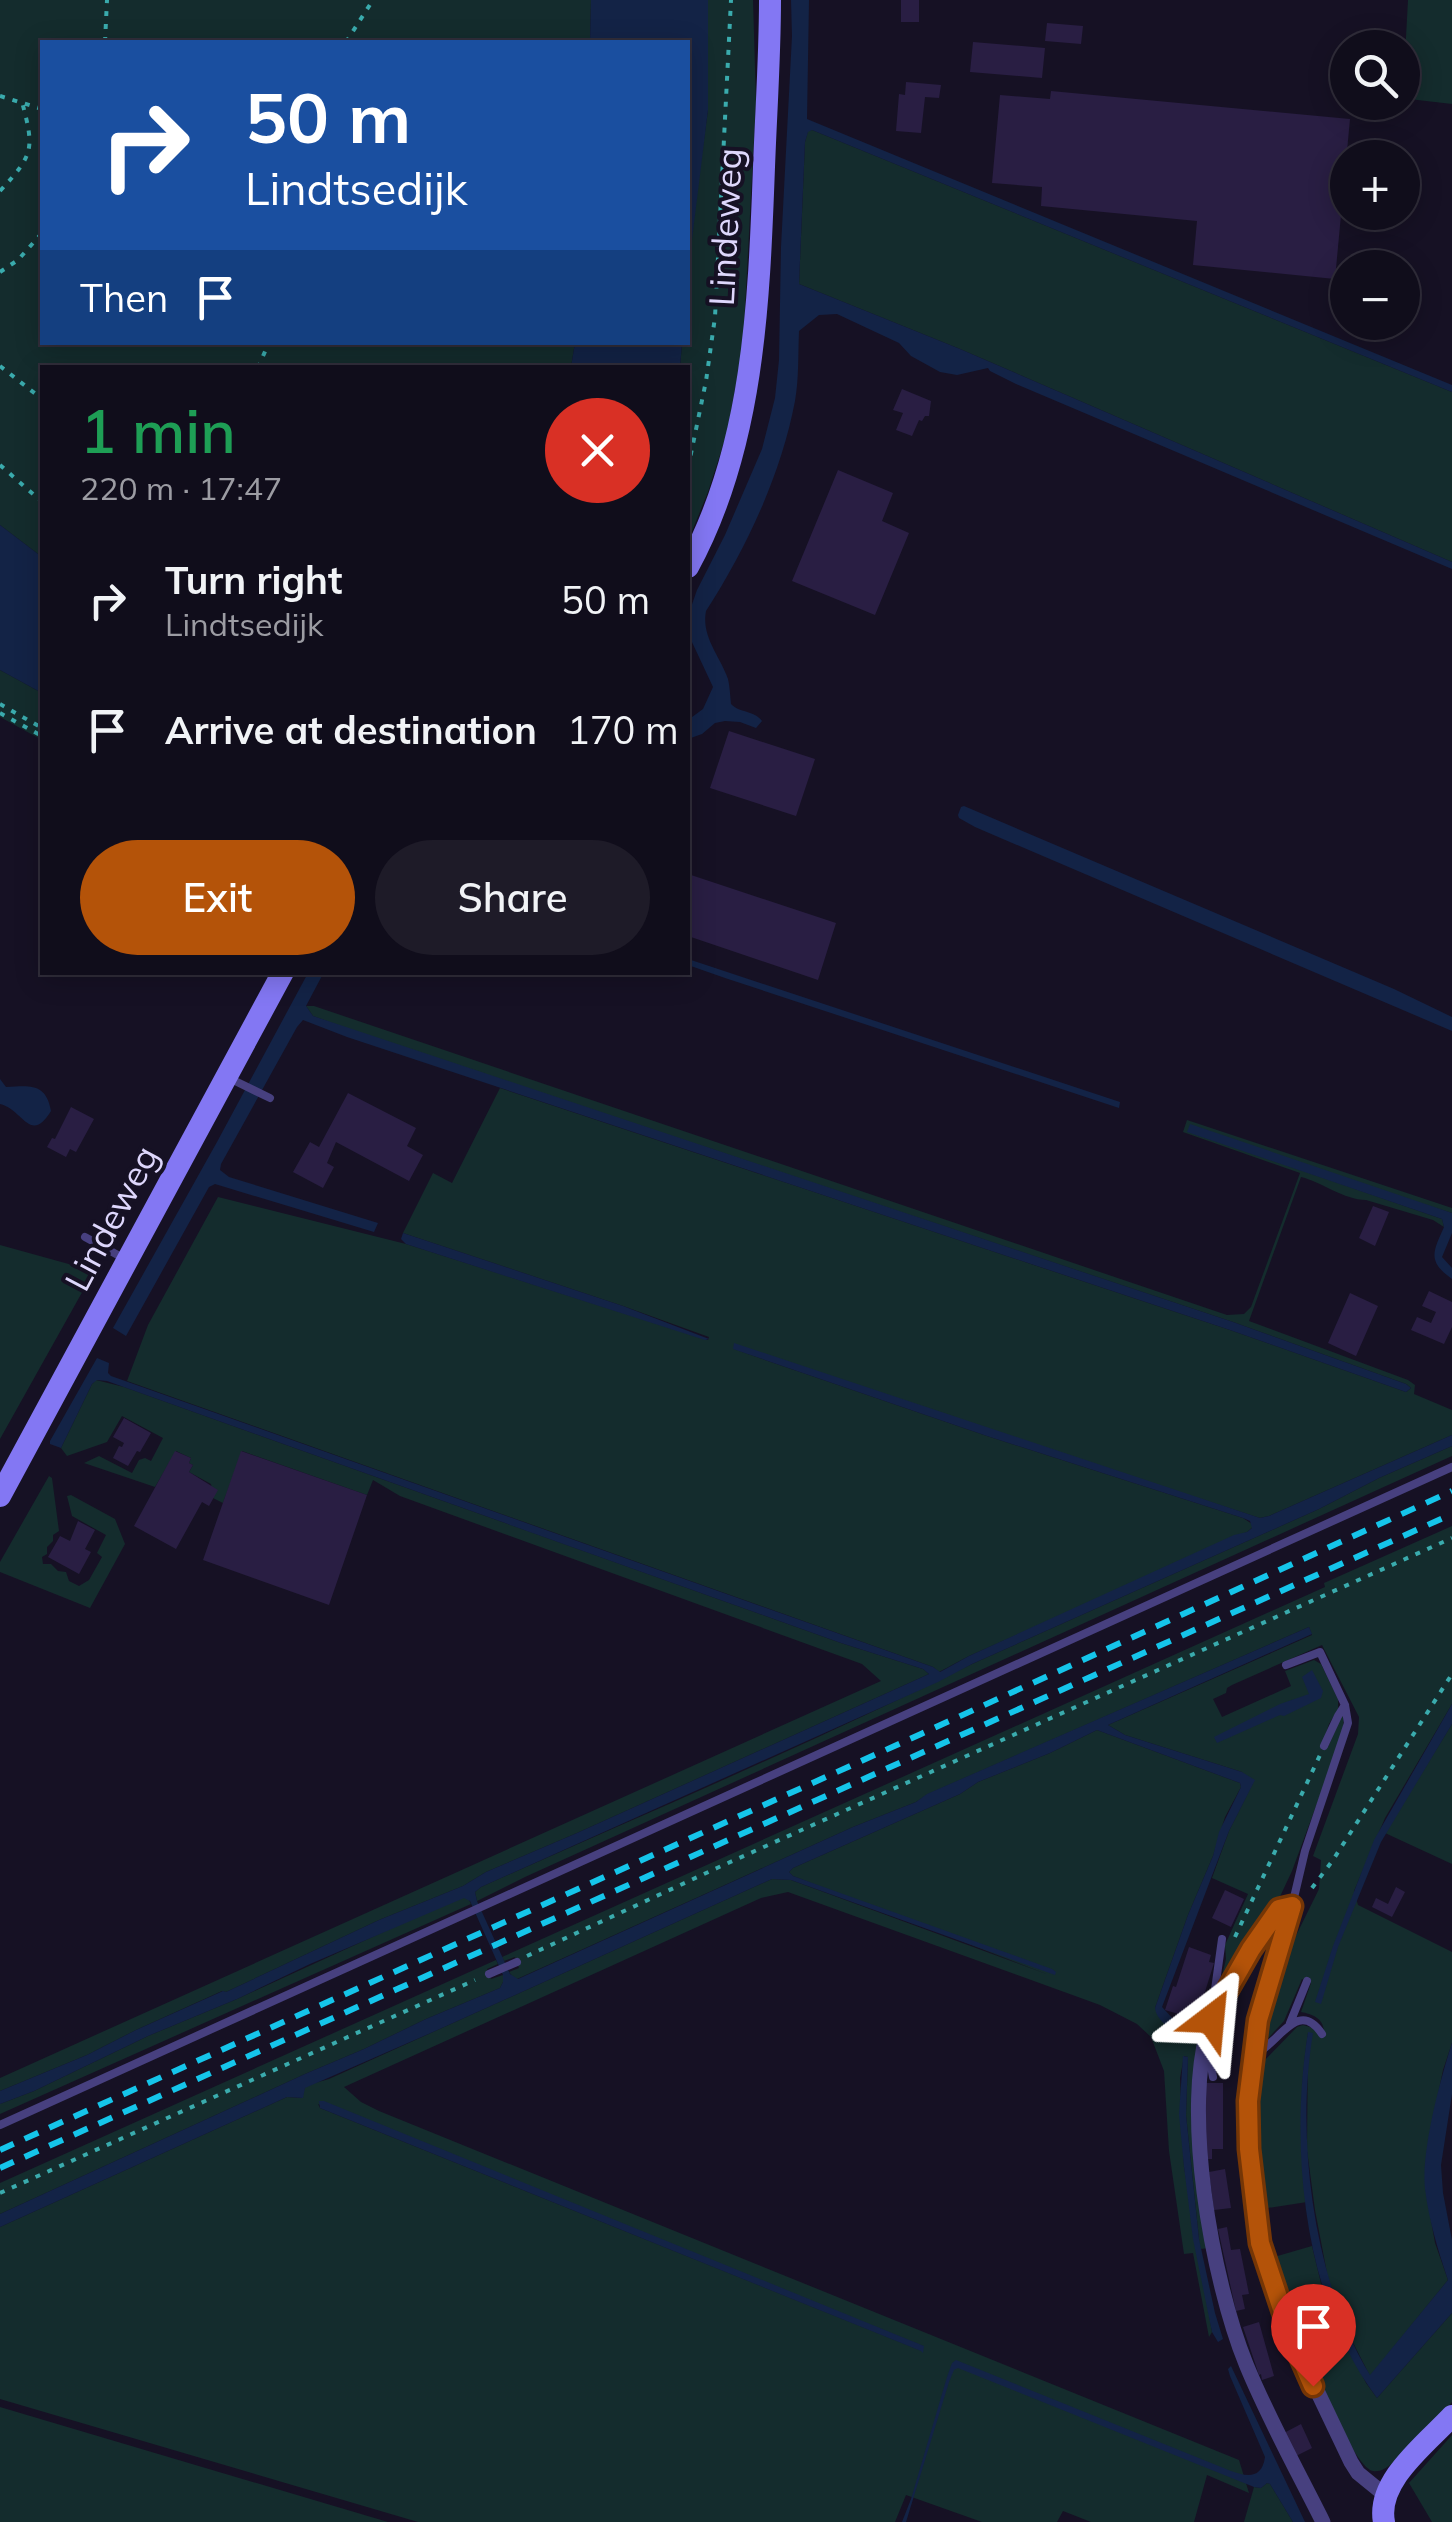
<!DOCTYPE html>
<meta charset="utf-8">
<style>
:root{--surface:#100d1b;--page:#1e1b28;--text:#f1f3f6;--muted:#9c9ca3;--line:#302d3a;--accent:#b45309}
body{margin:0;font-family:Mulish,sans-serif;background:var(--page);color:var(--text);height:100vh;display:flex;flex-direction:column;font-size:38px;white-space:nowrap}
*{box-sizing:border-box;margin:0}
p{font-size:32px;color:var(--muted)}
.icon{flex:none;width:55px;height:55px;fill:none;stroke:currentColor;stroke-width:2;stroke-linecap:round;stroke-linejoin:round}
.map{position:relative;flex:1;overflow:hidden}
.side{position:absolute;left:40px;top:365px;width:650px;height:610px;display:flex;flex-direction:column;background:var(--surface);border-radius:0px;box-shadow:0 5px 25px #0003,0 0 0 2px var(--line)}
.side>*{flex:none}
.banner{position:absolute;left:40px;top:40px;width:650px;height:305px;border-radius:0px;box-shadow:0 5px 25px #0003,0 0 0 2px var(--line);background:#1a4fa0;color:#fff;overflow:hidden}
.controls{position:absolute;left:1330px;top:30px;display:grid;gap:20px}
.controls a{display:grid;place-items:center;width:90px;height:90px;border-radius:50%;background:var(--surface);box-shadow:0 5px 25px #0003,0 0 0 2px var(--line);font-size:50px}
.pin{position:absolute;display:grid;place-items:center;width:85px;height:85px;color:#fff;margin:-102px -42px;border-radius:50% 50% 50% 0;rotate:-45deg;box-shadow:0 0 10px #0007}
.pin .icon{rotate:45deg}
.me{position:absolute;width:110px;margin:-55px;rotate:29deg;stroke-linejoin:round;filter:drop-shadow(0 0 8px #0008)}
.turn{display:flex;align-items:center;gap:35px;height:210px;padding:0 40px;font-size:45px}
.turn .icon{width:130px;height:130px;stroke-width:2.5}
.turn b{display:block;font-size:70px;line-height:85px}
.then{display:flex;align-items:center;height:95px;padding:0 40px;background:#0003;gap:20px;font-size:38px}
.round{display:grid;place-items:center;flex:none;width:105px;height:105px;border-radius:52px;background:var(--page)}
.overview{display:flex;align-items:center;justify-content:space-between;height:170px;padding:0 40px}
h1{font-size:60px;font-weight:600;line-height:75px;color:#1e9e55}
.action{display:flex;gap:20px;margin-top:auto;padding:20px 40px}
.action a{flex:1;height:115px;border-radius:60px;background:var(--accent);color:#fff;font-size:40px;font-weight:600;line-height:115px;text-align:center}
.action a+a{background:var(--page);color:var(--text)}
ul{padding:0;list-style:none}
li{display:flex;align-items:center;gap:30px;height:130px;padding:0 40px}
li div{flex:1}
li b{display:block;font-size:38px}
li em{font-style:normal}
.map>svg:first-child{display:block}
</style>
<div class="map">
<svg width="1452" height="2522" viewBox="0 0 1452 2522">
<rect width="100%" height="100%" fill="#161124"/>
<path fill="#142c2d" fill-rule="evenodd" d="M0,0H591L590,42H42V342L575,343L571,367L42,368V557L0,525Z
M708,0H753L756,102L743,346L727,433L708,492L688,541V368H680L682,343L688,342L689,248L708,110Z
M1408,0H1452V104L1409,99L1403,93Z
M812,130L1452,392V562L960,349L799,284L805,142L808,131Z
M0,670L42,693V740L0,717Z
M306,1006H314L1227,1315L1244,1314L1251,1307L1300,1173L1183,1132L1187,1120L1452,1208V1213L1188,1131L1442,1219L1444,1227L1433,1220L1366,1200C1344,1200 1322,1182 1301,1177L1249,1321L1408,1380L1415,1385L1414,1394L1452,1410V1435L1269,1516L1260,1518L733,1349L987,1436L1243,1518L1252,1524L1253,1527L1247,1532L969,1656L939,1672L933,1667L127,1381L148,1325L218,1197L406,1244L708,1340L709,1337L623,1306L403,1233L433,1173L452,1183L500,1088L1230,1330L1406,1392L1411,1388L1406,1384L1233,1322L349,1029L313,1016Z
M0,1245L94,1271L0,1439Z
M96,1380L124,1387L841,1643L923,1669L929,1674L577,1833L486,1872L463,1886L379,1920L226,1992L222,1991L136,2030L87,2055L0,2091V2078L881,1681L862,1664L400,1496L373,1480L367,1495L242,1451L223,1503L213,1498L211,1484L189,1472L193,1465L189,1463L191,1458L176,1451L155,1487L84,1463L99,1456L132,1473L139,1460L145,1458L151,1461L163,1438L122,1416L107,1442L67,1456L61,1448L92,1384Z
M1452,1446V1456L525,1877L477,1901L475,1892L481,1887C645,1814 812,1743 972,1664L1319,1509L1379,1478Z
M49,1476L52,1478L59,1531L53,1535V1541L47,1547V1554L42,1557L43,1564H51L58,1571L66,1572L69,1581L79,1586L89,1580L102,1557L97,1553L106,1535L72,1516L67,1496L71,1495L115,1519L125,1544L90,1608L0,1572V1562Z
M1452,1526V1704L1385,1818L1354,1891L1358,1905L1452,1952V2043L1443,2070L1435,2109L1425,2186L1435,2243L1448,2280L1370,2376L1337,2311L1327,2273L1315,2210L1307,2150L1308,2033C1299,2090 1300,2145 1307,2202L1261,2209L1256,2149L1255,2101L1258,2067L1297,2027L1303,2025L1324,2031C1323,2018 1312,2014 1301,2012L1311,1983L1302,1979L1284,2021L1261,2046L1265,2021L1282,1964L1319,1889L1321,1860L1313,1856L1358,1734L1359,1717L1322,1645L1232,1685L1227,1688L1226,1693L1213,1699L1222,1717L1291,1686L1285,1671L1314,1660L1321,1664L1338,1699V1709L1329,1724L1322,1745L1328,1747L1341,1717L1344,1716L1343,1729L1336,1752L1292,1871L1276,1905L1220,1984L1226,1959L1225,1945L1248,1894L1212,1878L1229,1831L1253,1783L1242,1772L1125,1735L1108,1725L1312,1635L1309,1627L928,1794L916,1802L853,1827L517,1979L513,1977L509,1972L519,1968L515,1957L504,1961L502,1957L1325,1587L1324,1583Z
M1452,1724V1864L1385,1833Z
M1097,1730L1240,1783L1241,1787L1225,1817L1213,1856L1188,1915L1155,2008C1163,2022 1174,2028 1182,2041L1199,2039L1196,2056L1210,2248L1200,2249L1199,2239L1186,2115L1188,2057L1184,2056L1180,2078L1184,2167L1212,2332L1209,2337L1193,2253L1184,2254L1169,2151L1164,2071L1151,2037L1137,2024L1100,2005L788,1892L761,1898L344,2087L361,2102L379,2111L1239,2460L1249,2493L1207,2475L1194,2522H1091L1063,2511L1057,2522H982L906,2495L895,2522H418L0,2399V2227L287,2097L302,2098L305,2087L308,2085L329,2079L433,2032L772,1879L791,1880L1049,1975L793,1876L789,1872L793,1868L960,1794L978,1782L1050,1753ZM318,2104L923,2346L922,2351L320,2108Z
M464,1897L468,1898L471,1904L0,2114V2104L34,2091L148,2036L237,1999L427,1912Z
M496,1960L498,1964L487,1969L491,1979L503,1975V1982L500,1988L426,2019L364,2049L305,2074L0,2214V2183Z
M1312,2246L1325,2300L1366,2383L1377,2398L1452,2313V2402L1409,2451H1404C1396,2459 1386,2473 1373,2471C1353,2468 1303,2346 1294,2323C1286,2302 1281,2279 1274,2257Z
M0,2407L388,2522H0Z
M1452,2435V2522H1432L1409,2483Z
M1267,2483L1270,2484L1293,2522H1244L1254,2487L1261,2488Z"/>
<path fill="#132346" d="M591,0H708V110L688,272V42H590Z
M791,0H809L807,119L1452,385V392L812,130L808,132L805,142L799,284L960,349L1452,562V569L1016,384L990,371L988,368L957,375L940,372L911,356L899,343L837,314L819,315L799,331C798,354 799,379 795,401C781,475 746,549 706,611C701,637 720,656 728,679C730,687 730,696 731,704C739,713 754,710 762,721L756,728L740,722L725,721L715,723L702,734L688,739V720L703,709L713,687L691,640L688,616L697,590L725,535L762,449L775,398L779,360L781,247L792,36Z
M575,343H682L680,367H571Z
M0,525L42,557V693L0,670Z
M964,806L1394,989L1452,1017V1031L975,827L959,818L958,815L961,807Z
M688,959L1120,1102L1119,1108L725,978L688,965Z
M324,972L306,1006L313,1016L1233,1322L1406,1384L1411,1388L1406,1392L1230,1330L347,1037L303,1020L297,1027L221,1164L220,1170L229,1177L378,1223L374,1232L215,1184L209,1187L126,1336L113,1328L217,1142L308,973Z
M0,1079L6,1087C29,1086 46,1082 51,1111C30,1145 23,1109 0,1104Z
M1190,1124L1452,1213V1233L1442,1257L1452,1268V1279C1427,1261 1433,1252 1444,1227L1442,1219L1187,1132Z
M403,1233L623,1306L709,1339L705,1340L406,1244L401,1239Z
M734,1343L1260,1518L1269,1516L1452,1435V1446L1379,1478L1319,1509L972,1664L938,1682L481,1887L475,1892L477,1901L510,1974L518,1979L853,1827L916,1802L927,1794L1309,1627L1312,1634L1108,1725L1125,1735L1242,1772L1255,1780L1229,1831L1162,2007L1177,2023L1189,2040L1182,2041C1174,2029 1157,2023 1155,2008L1188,1915L1213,1856L1219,1832L1241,1787L1240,1783L1097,1730L1050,1753L978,1782L960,1794L793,1868L789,1872L793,1876L1052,1969L1056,1972L1055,1975L791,1880L772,1879L433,2032L305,2088L303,2098L287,2097L0,2227V2214L305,2074L364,2049L426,2019L500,1988L503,1982V1975L470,1901L464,1898L310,1964L237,1999L148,2036L34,2091L0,2104V2091L87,2055L136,2030L223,1991L226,1992L379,1920L463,1886L486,1872L577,1833L929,1674L923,1669L841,1643L107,1381L97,1380L92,1384L61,1448L50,1444V1441L97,1358L109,1363L108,1373L111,1376L933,1667L940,1672L969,1656L1234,1535L1247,1532L1252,1528L1250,1521L1243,1518L987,1436L733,1349Z
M1312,1670L1323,1691L1321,1698L1284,1716L1280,1715L1217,1743L1214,1737L1280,1704L1309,1694L1302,1677Z
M1452,1704V1724L1381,1842L1338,1947L1321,2004L1315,2002L1333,1946L1374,1840Z
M1308,2032L1313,2033C1295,2139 1314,2283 1370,2375L1448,2280C1438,2250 1429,2221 1425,2189C1421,2151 1440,2080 1452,2043V2094L1441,2165L1443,2193L1452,2240V2313L1377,2398C1304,2301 1289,2150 1308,2032Z
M1183,2056L1188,2057L1186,2115L1199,2239L1215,2313L1223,2339L1218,2342L1212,2332L1193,2239L1184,2167L1179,2114Z
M319,2101H324L924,2346L923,2353L921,2351L320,2108Z
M956,2360L1231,2471C1247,2477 1262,2479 1265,2457L1230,2376L1228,2369L1231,2366L1305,2522H1293L1270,2484L1267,2483L1261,2488L1254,2487L958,2368L954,2370L949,2382L906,2522H902L911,2499L947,2377L952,2363Z"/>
<path fill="#291e43" d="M901,0H919V22H901Z
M1047,23L1083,26L1081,44L1045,41Z
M973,42L1045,48L1042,78L970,72Z
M906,82L941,85L939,98L925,97L921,133L896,131L899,94L905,95Z
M1051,91L1350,119L1335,279L1193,265L1197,221L1041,206L1042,187L992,183L1000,95L1050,99Z
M902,389L931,401L929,416H925L922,421L919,420L912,436L896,430L903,413L893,410Z
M838,470L893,493L882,521L909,533L875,615L792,581Z
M729,731L815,759L796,816L710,788Z
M688,874L836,923L818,980L688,936Z
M348,1093L416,1128L407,1146L423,1155L409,1181L336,1142L327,1163L334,1167L323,1188L293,1172L310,1142L319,1147Z
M71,1107L94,1119L76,1152L70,1149L66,1157L47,1147L52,1138L55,1139Z
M1373,1206L1389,1212L1375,1246L1359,1238Z
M1429,1291L1452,1302V1327L1444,1344L1411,1330L1417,1317L1431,1323L1436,1312L1422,1306Z
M1350,1293L1378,1306L1356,1356L1328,1343Z
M124,1418L151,1433L140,1452L137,1451L128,1466L113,1458L119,1446L122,1447L124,1443L113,1437Z
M175,1451L191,1458L189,1463L193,1465L189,1472L218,1490L209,1506L202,1502L176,1549L134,1526Z
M241,1451L367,1495L329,1605L203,1560Z
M78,1521L95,1530L85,1549L91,1552L79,1574L48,1557L60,1536L70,1541Z
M1396,1887L1405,1892L1392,1917L1372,1907L1376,1898L1388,1904Z
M1225,1890L1244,1899L1231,1927L1212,1918Z
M1189,1947L1211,1955L1209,1962L1214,1963L1199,2011L1187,2007L1185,2016L1165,2010L1173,1986L1176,1987Z
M1206,2083H1223V2149H1212V2159H1205Z
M1225,2169L1231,2208L1214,2210L1209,2172Z
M1227,2227L1231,2250L1240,2249L1249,2294L1242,2295L1245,2309L1236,2311L1218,2229Z
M1259,2322L1274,2376L1262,2380L1261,2374L1259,2375L1243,2327Z
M1301,2424L1312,2448L1294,2457L1282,2434Z"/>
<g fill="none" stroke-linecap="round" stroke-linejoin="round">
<path stroke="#3aabad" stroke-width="4" stroke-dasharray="5 8" stroke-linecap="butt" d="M105,42L107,0
M346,42L373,0
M0,96L42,109
M0,191C33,155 35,150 22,102
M0,272L18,260L42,233
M0,366L42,399
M258,368L269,342
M0,465L42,502
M688,468L706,381L715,317L731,0
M0,704L42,728
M0,713L42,736
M1312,1888L1333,1860L1452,1674
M1235,1937L1320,1755
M527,1956L717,1868L1452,1538
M0,2193L475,1980"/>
<path stroke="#47407f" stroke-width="8" d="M231,1079L270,1098
M85,1237L125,1259
M1286,1665L1320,1652L1345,1705L1348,1723L1305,1851L1292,1906
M1324,1746L1338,1716L1345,1705
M489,1974L517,1962
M1213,2004L1222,1939
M1290,2023L1307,1981
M1208,2050L1213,2077
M1252,2055C1277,2048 1297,1996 1322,2034
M0,2125L1452,1467"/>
<path stroke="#47407f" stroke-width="15" d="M1292,1906L1279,1909C1256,1942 1224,1982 1211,2020C1180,2106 1212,2280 1246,2364C1268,2418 1297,2470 1323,2522
M1292,1906L1264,1995L1254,2043L1248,2101L1250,2176L1259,2243L1291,2336L1351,2462L1358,2473L1385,2495"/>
<path stroke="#8377f3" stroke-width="22" d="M688,567C754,446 759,302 764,167C766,112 770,56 770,0
M0,1496L283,972
M1384,2522C1376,2481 1426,2444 1452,2416"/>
<path stroke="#15c5ea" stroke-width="6" stroke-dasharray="15 12" stroke-linecap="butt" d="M0,2150L921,1734L1452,1491
M0,2168L1452,1514"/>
</g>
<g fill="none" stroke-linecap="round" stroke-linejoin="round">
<g stroke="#753606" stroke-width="25">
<path id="route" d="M1211,2019L1251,1949L1279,1909L1292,1906L1258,2020L1248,2101L1249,2149L1260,2243L1291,2336L1313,2386"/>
</g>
<use href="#route" stroke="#b45309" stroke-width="18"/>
</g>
<g text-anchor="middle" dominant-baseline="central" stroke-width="8" stroke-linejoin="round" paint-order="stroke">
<g font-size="35" fill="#ded7fc" stroke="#161124">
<text transform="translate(725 227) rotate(-87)">Lindeweg</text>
<text transform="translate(111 1218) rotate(-62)">Lindeweg</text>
</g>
</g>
</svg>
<div class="controls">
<a><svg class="icon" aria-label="search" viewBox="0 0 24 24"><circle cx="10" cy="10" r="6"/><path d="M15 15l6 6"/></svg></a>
<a>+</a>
<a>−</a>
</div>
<div class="pin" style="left:1313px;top:2386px;background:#d93025"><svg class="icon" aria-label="arrive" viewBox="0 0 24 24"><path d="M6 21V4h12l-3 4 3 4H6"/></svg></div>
<svg class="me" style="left:1211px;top:2019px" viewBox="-20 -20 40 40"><path d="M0-17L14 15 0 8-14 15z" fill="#b45309" stroke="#fff" stroke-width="4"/></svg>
<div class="banner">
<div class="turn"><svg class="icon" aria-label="right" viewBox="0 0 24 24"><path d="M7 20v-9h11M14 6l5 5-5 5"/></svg><div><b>50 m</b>Lindtsedijk</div></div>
<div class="then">Then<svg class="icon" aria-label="arrive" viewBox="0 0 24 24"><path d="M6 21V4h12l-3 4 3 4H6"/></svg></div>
</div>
<section class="side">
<div class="overview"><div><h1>1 min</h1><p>220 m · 17:47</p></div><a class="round" style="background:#d93025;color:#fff"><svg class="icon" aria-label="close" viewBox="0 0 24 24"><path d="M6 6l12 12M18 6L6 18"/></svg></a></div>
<ul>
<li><svg class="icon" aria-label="right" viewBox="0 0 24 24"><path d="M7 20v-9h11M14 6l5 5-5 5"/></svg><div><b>Turn right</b><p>Lindtsedijk</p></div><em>50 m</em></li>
<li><svg class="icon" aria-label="arrive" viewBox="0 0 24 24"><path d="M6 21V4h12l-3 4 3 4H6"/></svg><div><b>Arrive at destination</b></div><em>170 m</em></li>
</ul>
<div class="action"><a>Exit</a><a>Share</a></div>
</section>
</div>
